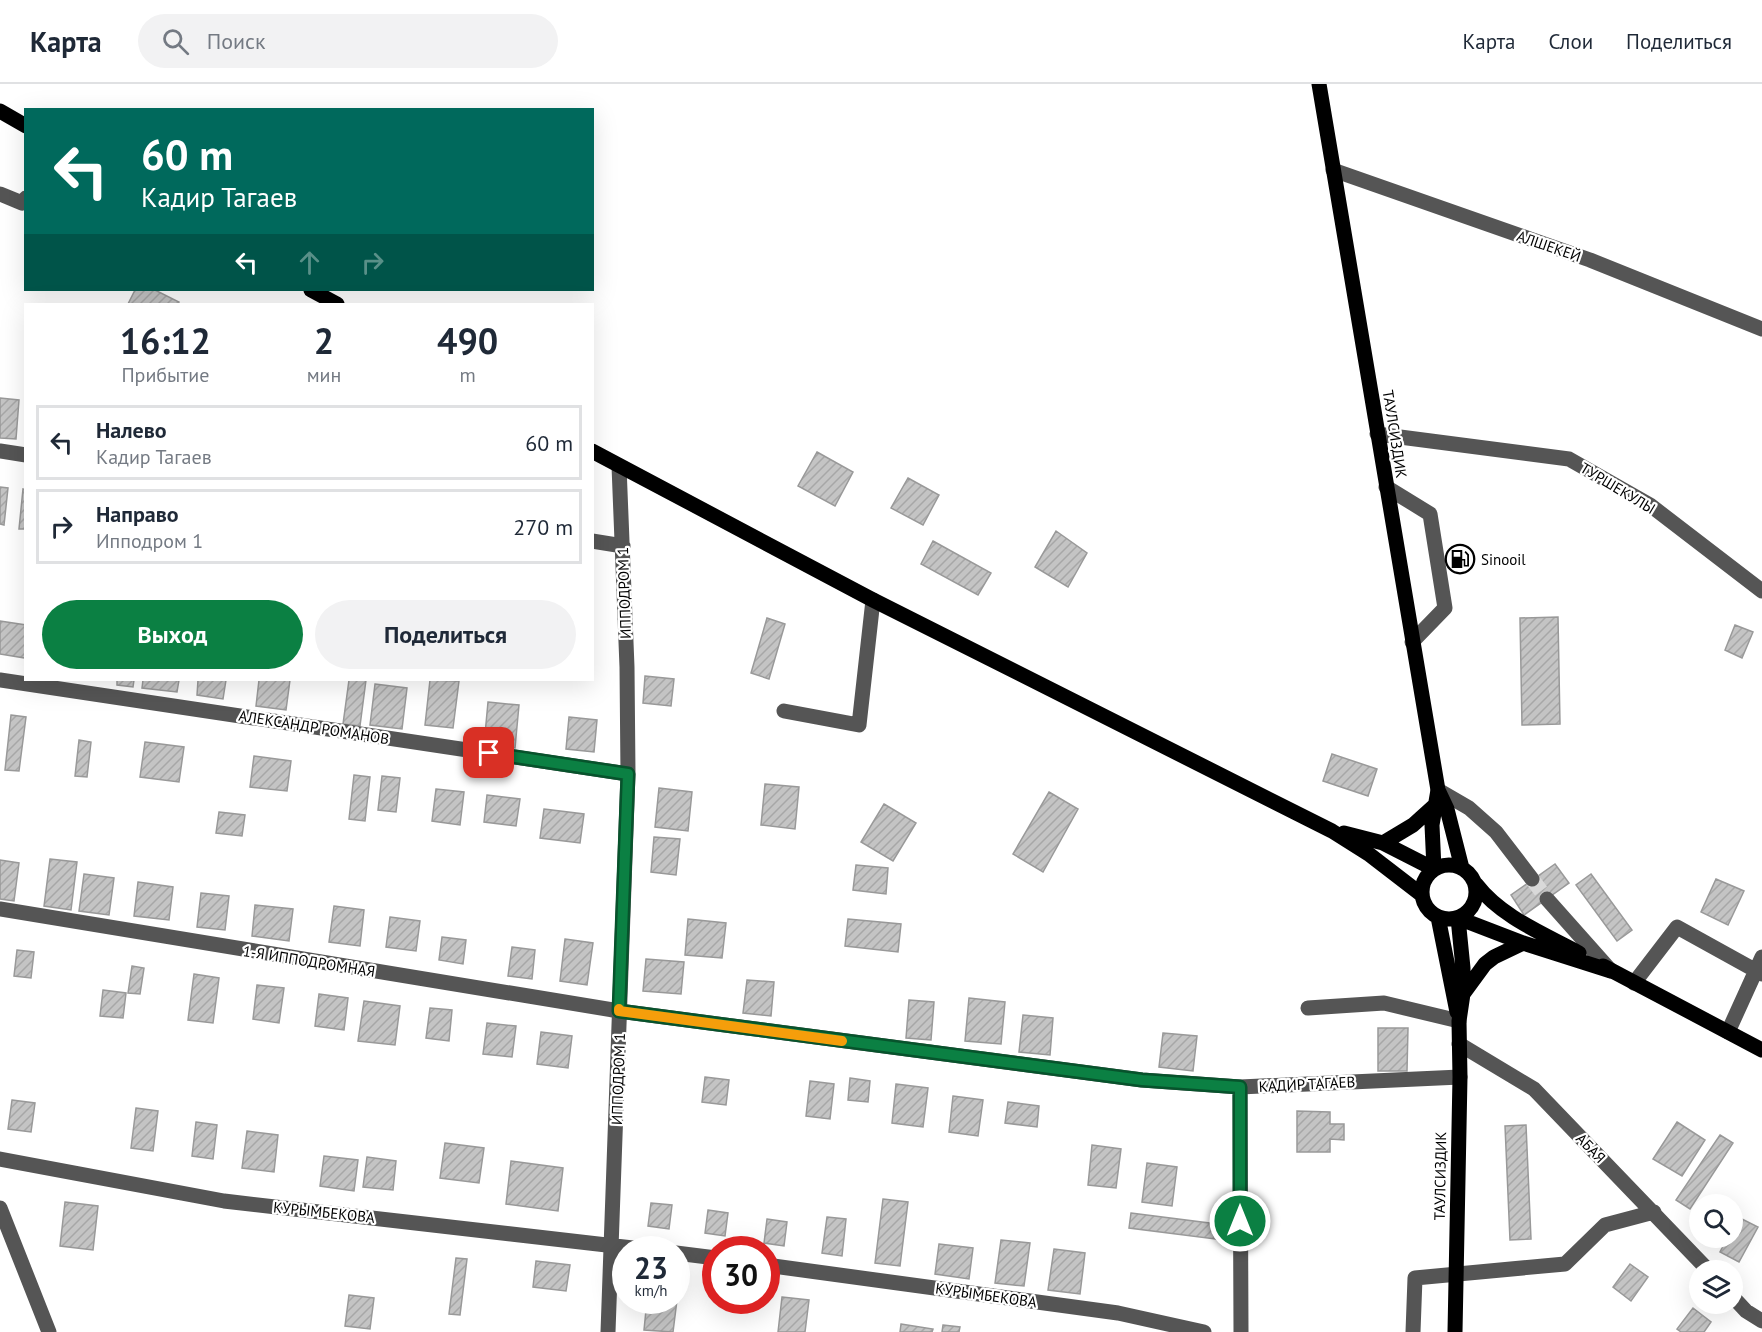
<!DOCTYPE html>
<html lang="ru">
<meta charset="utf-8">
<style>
:root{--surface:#fff;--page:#f2f2f3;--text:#1f2937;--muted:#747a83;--line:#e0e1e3;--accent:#0b8043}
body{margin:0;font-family:"PT Sans",sans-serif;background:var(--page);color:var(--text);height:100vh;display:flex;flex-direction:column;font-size:22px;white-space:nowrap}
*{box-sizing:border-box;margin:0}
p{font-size:20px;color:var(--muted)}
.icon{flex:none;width:33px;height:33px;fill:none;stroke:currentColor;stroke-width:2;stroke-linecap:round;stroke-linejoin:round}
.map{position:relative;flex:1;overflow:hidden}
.sheet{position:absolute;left:24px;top:219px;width:570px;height:378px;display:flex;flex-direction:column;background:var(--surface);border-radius:0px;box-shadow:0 6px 24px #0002}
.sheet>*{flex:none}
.banner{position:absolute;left:24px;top:24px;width:570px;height:183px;border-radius:0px;box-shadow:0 6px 24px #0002;background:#00695c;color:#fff;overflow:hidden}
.tools{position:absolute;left:1689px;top:1110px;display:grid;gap:12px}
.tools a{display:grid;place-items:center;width:54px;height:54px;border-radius:50%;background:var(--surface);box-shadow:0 6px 24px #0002;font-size:30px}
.speed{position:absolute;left:612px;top:1152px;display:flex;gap:12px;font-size:30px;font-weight:700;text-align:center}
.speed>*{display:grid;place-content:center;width:78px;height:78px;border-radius:50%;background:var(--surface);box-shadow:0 6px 24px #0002;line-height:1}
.speed small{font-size:15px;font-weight:400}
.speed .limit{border:9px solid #d22;background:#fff;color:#111}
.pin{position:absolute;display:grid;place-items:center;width:51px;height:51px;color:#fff;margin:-26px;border-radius:12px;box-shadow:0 3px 9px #0006}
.me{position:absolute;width:66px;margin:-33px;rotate:0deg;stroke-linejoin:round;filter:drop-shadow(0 0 4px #0008)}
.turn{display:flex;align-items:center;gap:21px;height:126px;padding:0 18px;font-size:27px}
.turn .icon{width:78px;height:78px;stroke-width:2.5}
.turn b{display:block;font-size:42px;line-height:51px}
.lanes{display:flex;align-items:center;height:57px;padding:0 18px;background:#0003;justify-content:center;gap:30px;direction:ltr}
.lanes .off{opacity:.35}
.eta{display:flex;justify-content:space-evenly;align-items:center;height:102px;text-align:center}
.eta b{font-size:36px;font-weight:800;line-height:42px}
.primary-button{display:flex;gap:12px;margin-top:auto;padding:12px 18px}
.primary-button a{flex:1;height:69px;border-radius:36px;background:var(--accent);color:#fff;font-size:24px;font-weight:800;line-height:69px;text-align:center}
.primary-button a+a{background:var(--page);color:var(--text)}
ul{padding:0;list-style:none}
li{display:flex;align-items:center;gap:18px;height:75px;margin:0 12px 9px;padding:0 6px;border:3px solid var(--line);border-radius:0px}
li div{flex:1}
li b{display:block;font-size:22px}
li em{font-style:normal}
header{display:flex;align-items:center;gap:36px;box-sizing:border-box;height:84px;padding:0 30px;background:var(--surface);border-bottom:2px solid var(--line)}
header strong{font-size:28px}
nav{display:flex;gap:33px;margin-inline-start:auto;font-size:21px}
.search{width:420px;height:54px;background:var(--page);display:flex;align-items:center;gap:15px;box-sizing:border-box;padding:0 21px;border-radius:33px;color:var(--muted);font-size:22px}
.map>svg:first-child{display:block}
</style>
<header>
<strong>Карта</strong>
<div class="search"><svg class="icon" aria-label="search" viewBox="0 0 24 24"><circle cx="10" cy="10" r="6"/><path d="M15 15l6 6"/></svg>Поиск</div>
<nav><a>Карта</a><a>Слои</a><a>Поделиться</a></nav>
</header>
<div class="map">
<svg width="1762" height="1248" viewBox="0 0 1762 1248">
<defs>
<pattern id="building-hatch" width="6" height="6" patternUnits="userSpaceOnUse" patternTransform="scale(1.5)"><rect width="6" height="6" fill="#c4c4c4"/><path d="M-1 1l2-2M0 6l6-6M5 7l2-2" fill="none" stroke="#a7a7a7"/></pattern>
</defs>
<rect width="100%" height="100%" fill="#fff"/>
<path fill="url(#building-hatch)" stroke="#999" stroke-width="1.5" d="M135,206H155L179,218L178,220H128Z
M0,314L19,316L16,355L0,354Z
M817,368L853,388L835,422L798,402Z
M908,394L939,411L923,441L891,424Z
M0,403L8,404L4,441L0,440Z
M23,405L26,406V445H19Z
M1056,447L1087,469L1068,503L1035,483Z
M933,457L991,489L978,511L921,480Z
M1558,533L1560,640L1522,641L1520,534Z
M767,534L785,540L769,595L751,589Z
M0,537L26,541L25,574L0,570Z
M1735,541L1753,548L1742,574L1725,566Z
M645,592L674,595L671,622L643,619Z
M117,596H134L133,603L117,601Z
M143,596H179L177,608L142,604Z
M198,596H226L223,615L197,611Z
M259,596H290L286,626L256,622Z
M349,596H366L360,642L343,640Z
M430,596L459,597L453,644L425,641Z
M375,600L407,604L402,645L370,641Z
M488,618L519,621L515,664L484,661Z
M11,631L26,633L19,687L5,686Z
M569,633L597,636L594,668L566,665Z
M79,656L91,658L87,693L75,692Z
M145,658L184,663L179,698L140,693Z
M1332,670L1377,685L1368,712L1323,697Z
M254,672L291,677L287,707L250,703Z
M354,691L370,693L365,737L349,735Z
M382,692L400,694L396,728L378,726Z
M765,700L799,703L795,745L761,741Z
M659,704L692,708L688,747L655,743Z
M436,705L464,708L460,741L432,737Z
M1049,708L1078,725L1043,788L1013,770Z
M487,711L520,715L516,742L484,738Z
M884,720L916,739L893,777L861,758Z
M544,725L584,730L580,759L540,754Z
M219,728L245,731L242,752L216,749Z
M654,753L680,755L676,791L651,788Z
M50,775L77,778L71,826L44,822Z
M0,776L19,779L14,817L0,815Z
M1555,780L1569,799L1524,831L1511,811Z
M856,781L888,784L886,810L853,806Z
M84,790L114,794L109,831L79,827Z
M1591,790L1632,846L1617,857L1576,801Z
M1716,795L1744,807L1728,841L1701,828Z
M138,798L173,803L169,836L134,832Z
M201,809L229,812L225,846L197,843Z
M255,821L293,825L289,857L252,852Z
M334,822L364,826L360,862L329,858Z
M390,833L420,837L416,867L386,863Z
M688,835L726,839L722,874L685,871Z
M848,835L901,840L898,868L845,862Z
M442,853L466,856L463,880L439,876Z
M565,855L593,859L587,901L560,897Z
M512,863L535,866L532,895L508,892Z
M17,866L34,868L31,894L14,892Z
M646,875L684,878L681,910L643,907Z
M132,882L144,884L140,910L128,909Z
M194,890L219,894L213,939L188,936Z
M747,896L774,898L771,932L743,929Z
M257,901L284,904L279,939L253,935Z
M103,906L126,909L123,934L100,932Z
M319,910L348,914L344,946L315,942Z
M969,914L1005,918L1001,960L965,957Z
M909,916L934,918L931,956L906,954Z
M364,917L400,922L395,961L358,957Z
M430,924L452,926L449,957L426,954Z
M1023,931L1053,934L1050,971L1019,968Z
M487,939L516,942L512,973L483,970Z
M1378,944H1408L1407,987H1378Z
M541,948L572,952L568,984L537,980Z
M1163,949L1197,952L1193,987L1159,983Z
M705,993L729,996L726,1021L702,1018Z
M850,994L870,997L868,1018L848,1016Z
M810,997L834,1000L830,1035L806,1032Z
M896,1000L928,1004L923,1043L892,1039Z
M953,1012L983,1016L978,1052L949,1048Z
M12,1016L35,1019L31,1048L8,1045Z
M1008,1018L1039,1022L1037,1043L1005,1039Z
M136,1024L158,1027L153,1067L131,1064Z
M1297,1027L1330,1028V1040H1344V1056L1330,1055V1068H1297Z
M196,1038L217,1041L213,1075L192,1072Z
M1677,1038L1705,1056L1682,1092L1653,1075Z
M1526,1041L1531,1155L1510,1156L1505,1042Z
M247,1047L278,1051L274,1088L242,1084Z
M1720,1051L1733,1059L1690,1125L1676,1116Z
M445,1059L484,1064L479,1099L440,1094Z
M1092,1061L1121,1065L1116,1104L1088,1101Z
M324,1072L358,1076L354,1107L320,1102Z
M367,1073L396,1077L393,1106L363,1103Z
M511,1077L563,1084L558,1127L506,1120Z
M1147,1079L1177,1083L1172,1122L1142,1118Z
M883,1115L908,1118L900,1182L875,1179Z
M65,1118L98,1122L93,1166L60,1162Z
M651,1119L672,1121L669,1145L648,1142Z
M708,1126L728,1129L725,1152L705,1149Z
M1131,1129L1225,1141L1223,1156L1129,1144Z
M827,1133L846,1135L842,1172L822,1169Z
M1738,1133L1758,1143L1739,1178L1720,1168L1727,1154H1732V1144Z
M767,1135L787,1138L784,1162L764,1159Z
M1001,1156L1030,1159L1024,1202L995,1199Z
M939,1160L973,1164L969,1195L935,1190Z
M1054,1165L1085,1169L1080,1210L1048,1206Z
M456,1174L467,1175L460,1231L449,1230Z
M536,1177L570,1181L566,1207L533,1203Z
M1630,1180L1648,1193L1631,1217L1613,1203Z
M676,1208H678L673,1248L644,1246L647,1216H676Z
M349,1211L374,1214L370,1245L345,1242Z
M782,1213L809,1216L805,1248H778Z
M1693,1224L1711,1238L1704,1248H1681L1677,1245Z
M901,1240L933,1245L932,1248H900Z
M943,1241L960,1243L959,1248H942Z"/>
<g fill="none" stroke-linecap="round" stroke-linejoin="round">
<path stroke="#d9d9d9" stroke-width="15" stroke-dasharray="15 8" stroke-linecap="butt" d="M1532,795L1547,815"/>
<path stroke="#555" stroke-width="15" d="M1333,86L1590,176L1762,245
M0,110L22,119L26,114
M1377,350L1569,375L1650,421L1762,507
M0,367L26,371
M1386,403L1430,430L1445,524L1412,558
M592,457L623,462
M0,596L628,690
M784,627L859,641L873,516
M1438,706L1469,724L1496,748L1532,795
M1547,815L1611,887
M0,825L619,927L1142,996L1240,1003L1460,993
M1634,899L1677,843L1762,890
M1308,924L1384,919L1459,937
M1728,948L1762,873
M1459,960L1534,1005L1708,1186
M1240,1003L1241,1248
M0,1075L224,1117L650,1166
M0,1124L49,1248
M676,1169L716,1174
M766,1181L1118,1229L1204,1248
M1732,1212L1746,1227L1762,1237
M608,1248L628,690L627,583L619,382
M1413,1248L1415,1194L1565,1180L1605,1141L1654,1128"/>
<path stroke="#000" stroke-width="15" d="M1319,0L1438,706L1447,725L1462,784
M0,27L26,42
M311,206L337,220
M592,367L873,516L1332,747L1370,771L1422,811
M1344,749L1383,759L1434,785L1432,741L1438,706
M1383,759L1413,741L1434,722
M1422 808a27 27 0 1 1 54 0a27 27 0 1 1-54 0Z
M1476,800C1501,833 1544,850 1579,869
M1438,833L1457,928
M1603,882L1762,966
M1463,910L1485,880L1494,873L1523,859
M1455,1248L1460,993L1459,937L1463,910V884L1458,834L1523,859L1611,887"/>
</g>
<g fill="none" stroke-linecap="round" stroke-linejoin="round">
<g stroke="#07532c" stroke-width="15">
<path id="route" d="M489,669L628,690L619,927L1142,996L1240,1003V1137"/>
</g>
<use href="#route" stroke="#0b8043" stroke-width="10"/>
<path stroke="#f59e0b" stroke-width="10" d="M619,925V927L842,957"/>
</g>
<defs>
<g id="fuel-ring" transform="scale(1.5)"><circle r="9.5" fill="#fff" stroke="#000" stroke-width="1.5"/><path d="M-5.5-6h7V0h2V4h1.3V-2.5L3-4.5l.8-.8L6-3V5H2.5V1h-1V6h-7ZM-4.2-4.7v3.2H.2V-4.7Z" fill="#000"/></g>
</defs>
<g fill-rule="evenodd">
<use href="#fuel-ring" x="1460" y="475"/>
</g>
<g text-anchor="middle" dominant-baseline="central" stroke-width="4.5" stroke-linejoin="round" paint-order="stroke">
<g font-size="15" fill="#000" stroke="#fff">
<text transform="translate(1549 162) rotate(19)">АЛШЕКЕЙ</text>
<text transform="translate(1395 350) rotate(81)">ТАУЛСИЗДИК</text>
<text transform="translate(1618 404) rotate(31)">ТУРШЕКУЛЫ</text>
<text transform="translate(624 509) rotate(-92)">ИППОДРОМ 1</text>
<text transform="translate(314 643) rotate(9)">АЛЕКСАНДР РОМАНОВ</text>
<text transform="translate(309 877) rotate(9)">1-Я ИППОДРОМНАЯ</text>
<text transform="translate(618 995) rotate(-88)">ИППОДРОМ 1</text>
<text transform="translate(1307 1000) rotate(-3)">КАДИР ТАГАЕВ</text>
<text transform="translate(1591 1064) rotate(46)">АБАЯ</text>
<text transform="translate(1440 1092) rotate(-89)">ТАУЛСИЗДИК</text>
<text transform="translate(324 1128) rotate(6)">КУРЫМБЕКОВА</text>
<text transform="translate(986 1211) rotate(8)">КУРЫМБЕКОВА</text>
</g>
<g font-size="15" fill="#000" stroke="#fff" text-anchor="start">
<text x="1481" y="475">Sinooil</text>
</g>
</g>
</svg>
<div class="tools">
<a><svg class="icon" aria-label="search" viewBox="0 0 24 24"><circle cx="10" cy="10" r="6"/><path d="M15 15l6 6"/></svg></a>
<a><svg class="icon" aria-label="layers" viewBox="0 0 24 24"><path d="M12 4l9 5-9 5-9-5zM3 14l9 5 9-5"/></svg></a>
</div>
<div class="speed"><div>23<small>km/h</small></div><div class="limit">30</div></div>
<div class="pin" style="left:489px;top:669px;background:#d93025"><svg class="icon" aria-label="arrive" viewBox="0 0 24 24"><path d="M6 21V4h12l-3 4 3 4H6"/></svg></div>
<svg class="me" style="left:1240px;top:1137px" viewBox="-20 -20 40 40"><circle r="17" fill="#0b8043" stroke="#fff" stroke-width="3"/><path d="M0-11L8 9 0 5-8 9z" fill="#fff"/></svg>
<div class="banner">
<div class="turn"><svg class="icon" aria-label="left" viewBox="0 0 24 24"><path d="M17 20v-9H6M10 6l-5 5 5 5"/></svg><div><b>60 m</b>Кадир Тагаев</div></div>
<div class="lanes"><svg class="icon" aria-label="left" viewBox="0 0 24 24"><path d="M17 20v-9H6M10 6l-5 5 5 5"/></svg><svg class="icon off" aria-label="ahead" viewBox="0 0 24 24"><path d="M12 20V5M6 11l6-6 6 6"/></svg><svg class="icon off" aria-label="right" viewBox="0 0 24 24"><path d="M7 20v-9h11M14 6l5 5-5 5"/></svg></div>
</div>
<section class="sheet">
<div class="eta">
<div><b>16:12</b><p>Прибытие</p></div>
<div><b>2</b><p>мин</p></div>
<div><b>490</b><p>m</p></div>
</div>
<ul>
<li><svg class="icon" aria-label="left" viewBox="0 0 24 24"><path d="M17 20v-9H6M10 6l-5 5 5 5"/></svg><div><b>Налево</b><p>Кадир Тагаев</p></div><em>60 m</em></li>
<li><svg class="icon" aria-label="right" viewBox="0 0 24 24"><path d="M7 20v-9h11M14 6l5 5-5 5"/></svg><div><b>Направо</b><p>Ипподром 1</p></div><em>270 m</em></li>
</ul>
<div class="primary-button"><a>Выход</a><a>Поделиться</a></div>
</section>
</div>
